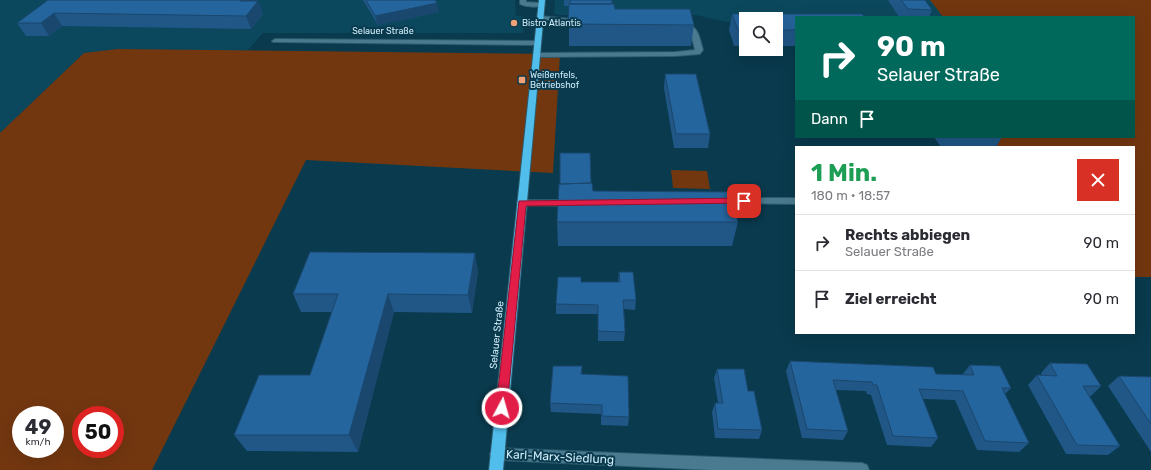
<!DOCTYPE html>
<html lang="de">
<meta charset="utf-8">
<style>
:root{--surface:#fff;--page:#f2f2f3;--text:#2b2b33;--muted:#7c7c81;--line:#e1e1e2}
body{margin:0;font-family:Rubik,sans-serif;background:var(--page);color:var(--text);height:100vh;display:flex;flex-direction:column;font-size:15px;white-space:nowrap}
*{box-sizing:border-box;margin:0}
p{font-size:13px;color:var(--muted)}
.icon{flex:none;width:22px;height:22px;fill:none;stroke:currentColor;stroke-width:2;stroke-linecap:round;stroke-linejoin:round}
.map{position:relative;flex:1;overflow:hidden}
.side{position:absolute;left:795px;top:146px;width:340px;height:188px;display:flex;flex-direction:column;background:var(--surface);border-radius:0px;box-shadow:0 4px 16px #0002}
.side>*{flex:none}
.banner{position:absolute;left:795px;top:16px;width:340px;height:122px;border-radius:0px;box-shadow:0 4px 16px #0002;background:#00695c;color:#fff;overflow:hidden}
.controls{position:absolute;left:739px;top:12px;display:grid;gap:8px}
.controls a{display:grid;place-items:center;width:44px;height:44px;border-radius:0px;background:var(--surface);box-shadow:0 4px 16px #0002;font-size:20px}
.speed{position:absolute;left:12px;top:406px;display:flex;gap:8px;font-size:20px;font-weight:700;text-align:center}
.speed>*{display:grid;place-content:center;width:52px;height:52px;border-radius:50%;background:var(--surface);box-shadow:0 4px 16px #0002;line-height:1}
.speed small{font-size:10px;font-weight:400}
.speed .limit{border:6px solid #d22;background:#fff;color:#111}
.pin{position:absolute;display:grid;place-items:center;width:34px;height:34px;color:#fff;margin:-17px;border-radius:8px;box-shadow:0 2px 6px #0006}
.me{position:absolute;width:44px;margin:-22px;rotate:6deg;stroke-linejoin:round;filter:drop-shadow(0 0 3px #0008)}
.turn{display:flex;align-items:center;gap:14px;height:84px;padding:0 16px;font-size:18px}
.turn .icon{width:52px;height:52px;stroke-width:2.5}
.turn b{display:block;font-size:28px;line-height:34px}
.then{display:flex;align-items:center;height:38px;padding:0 16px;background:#0003;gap:8px;font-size:15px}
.round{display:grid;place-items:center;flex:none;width:42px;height:42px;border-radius:0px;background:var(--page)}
.overview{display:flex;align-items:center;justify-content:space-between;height:68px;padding:0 16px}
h1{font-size:24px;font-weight:700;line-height:30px;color:#1e9e55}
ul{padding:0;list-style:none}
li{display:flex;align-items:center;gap:12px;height:56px;padding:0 16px;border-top:1px solid var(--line)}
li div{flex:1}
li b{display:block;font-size:15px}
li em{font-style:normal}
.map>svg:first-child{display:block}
</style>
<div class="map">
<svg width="1151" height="470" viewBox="0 0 1151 470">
<rect width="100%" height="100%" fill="#093a4d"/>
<path fill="#0c485d" d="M0,0H515L516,16L526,17L523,33H263L247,51L118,49L84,53L0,133Z
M555,0H931L943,17H796L746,19V22H726L696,15H559L554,14Z"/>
<path fill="#733710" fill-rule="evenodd" d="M930,0H1151V277H1134V147H991L983,137H1134V17H943Z
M118,49L560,54L553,173L306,160L152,470H0V133L84,53ZM21,415H55V449H21ZM81,415H115V449H81Z
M671,170L707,171L710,189L673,188Z"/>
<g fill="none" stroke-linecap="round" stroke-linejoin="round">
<g stroke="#2c5a6c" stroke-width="2">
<path id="minor" d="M520,0H526V2L542,3L545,5C540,8 525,7 520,4Z
M540,16L582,20L585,22L582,24L538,19L537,18Z
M684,22C699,27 699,36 703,50L700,54L675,56L537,57L533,55L537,53L675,52L695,50L690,30L681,24Z
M275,39L538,41L541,43L538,45L273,42L272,41Z
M720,198H796V204L717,203L715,201Z
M522,200H572L577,203L572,206L519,205L517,203L519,201Z
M497,448L862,463L867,465L869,470H712L497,460L492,459L490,454L492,449Z"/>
</g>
<g stroke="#2c5a6c" stroke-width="2">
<path id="major" d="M539,0H545L503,470H489Z"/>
</g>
<use href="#minor" fill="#4a7a90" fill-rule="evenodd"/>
<use href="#major" fill="#50bdea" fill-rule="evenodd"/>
</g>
<path fill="#205787" d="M48,0L258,1L263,14L251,29L62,26L49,36H26L17,23Z
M363,0H435L439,12L378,25Z
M564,0H612V4L615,9L694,25L691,46H569V6H564Z
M888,0H925L932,10L929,17H899Z
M732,14L796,17V46H776V19H746V46H734L729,30Z
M665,74L710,134L708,148H674L664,88Z
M934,137H1002L996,147H941Z
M591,183L593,191L738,222L732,246H558L557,222L560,184Z
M478,271L472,313L394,312L358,452L247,451L234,435L310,375L332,312H301L293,294Z
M619,272L636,300L635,310L624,309L625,332L624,341H598V314H556V304L581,282H618Z
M790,361L936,374L962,375L970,365L1011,388L1005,394L1029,443L1019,452L977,450L955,400L923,399L938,438L931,447L887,445L871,395L867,394L866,391L836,390L848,431L843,440L802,438L786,371Z
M1050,363L1101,386L1091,396H1089L1120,446L1108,455L1066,454L1028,385L1037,375L1042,376L1041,373Z
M582,366L581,374L629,417L628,426L601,425V414L551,412L550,403Z
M717,369L748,391L762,430L759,439L715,438L712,412L715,403H718L714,378Z
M1119,376L1151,377V452L1108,386Z"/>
<path fill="#1a476e" d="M241,0H256L245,14L240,1Z
M258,1L263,14L251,29L246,16Z
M437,3L439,12L378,25L375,16Z
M54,13L62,26L49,36L41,23Z
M475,253L478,271L472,313L468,295Z
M388,294L394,312L358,452L349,435Z"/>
<path fill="#25659d" stroke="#1a476e" d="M48,0H241L240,1H258L246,16L54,13L41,23H17Z
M366,0H435L437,3L375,16Z
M570,0H612V4H570Z
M901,0H925L932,10L908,9Z
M569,4H614L615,9H690L694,25L568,24Z
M732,14H862L865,17H796V30H776V19H746V30H738Z
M665,74H696L710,134H676Z
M560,153H590L591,183L560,184Z
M592,183L593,191L730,192L738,222H557L559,184Z
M310,252L475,253L468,295L388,294L349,435H234L259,375H310L338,294H293Z
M619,272H633L636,300H623L625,332L598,331V305L556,304L558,277H581V282H620Z
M790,361L933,367L936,374L974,375L970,365L1000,366L1011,388H1002L1029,443L985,441L963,391L919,389L938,438L893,436L877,385H873L872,382L833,380L848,431L807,429Z
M1050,363L1087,364L1101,386H1083L1120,446L1077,445L1037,375L1057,376Z
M553,366H582L581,374L628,376L629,417L602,416V405L550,403Z
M717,369H744L748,391H754L762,430L718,429L715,403H723Z
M1119,376L1151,377V424Z"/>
<path fill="#e11d48" stroke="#92132f" d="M744,198L749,201L747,203L526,206L507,408L506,412L502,413L498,412L496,408L519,201Z"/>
<g fill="#f0a279" stroke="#093a4d" stroke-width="1.5">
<circle cx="514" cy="23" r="4"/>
<rect x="518" y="76" width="8" height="8" rx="2"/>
</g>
<g text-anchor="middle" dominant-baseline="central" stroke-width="4" stroke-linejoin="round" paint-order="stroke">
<g font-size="9" fill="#ceecfa" stroke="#093a4d" text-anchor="start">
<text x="522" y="23">Bistro Atlantis</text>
<text x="530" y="75">Weißenfels,<tspan x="530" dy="10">Betriebshof</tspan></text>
</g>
<g font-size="9" fill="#ceecfa" stroke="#093a4d">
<text x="383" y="31">Selauer Straße</text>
</g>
<g font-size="10" fill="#ceecfa" stroke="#093a4d">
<text transform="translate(497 335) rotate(-84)">Selauer Straße</text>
</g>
<g font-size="12" fill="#ceecfa" stroke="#093a4d">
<text transform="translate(560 457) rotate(3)">Karl-Marx-Siedlung</text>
</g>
</g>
</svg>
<div class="controls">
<a><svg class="icon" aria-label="search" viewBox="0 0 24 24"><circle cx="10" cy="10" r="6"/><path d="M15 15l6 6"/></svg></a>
</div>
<div class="speed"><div>49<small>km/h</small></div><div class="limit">50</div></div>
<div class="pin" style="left:744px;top:201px;background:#d93025"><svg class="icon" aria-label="arrive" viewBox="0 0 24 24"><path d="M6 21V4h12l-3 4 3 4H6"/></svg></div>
<svg class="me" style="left:502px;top:408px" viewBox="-20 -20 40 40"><circle r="17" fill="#e11d48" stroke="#fff" stroke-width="3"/><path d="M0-11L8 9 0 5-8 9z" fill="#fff"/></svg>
<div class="banner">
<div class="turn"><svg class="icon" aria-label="right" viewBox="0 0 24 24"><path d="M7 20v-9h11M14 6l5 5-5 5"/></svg><div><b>90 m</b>Selauer Straße</div></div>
<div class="then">Dann<svg class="icon" aria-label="arrive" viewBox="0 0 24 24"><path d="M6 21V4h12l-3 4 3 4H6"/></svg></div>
</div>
<section class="side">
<div class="overview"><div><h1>1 Min.</h1><p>180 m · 18:57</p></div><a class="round" style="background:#d93025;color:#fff"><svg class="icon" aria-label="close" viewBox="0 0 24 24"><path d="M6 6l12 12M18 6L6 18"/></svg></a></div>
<ul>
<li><svg class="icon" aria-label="right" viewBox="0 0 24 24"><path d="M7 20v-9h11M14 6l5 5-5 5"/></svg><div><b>Rechts abbiegen</b><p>Selauer Straße</p></div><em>90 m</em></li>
<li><svg class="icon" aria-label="arrive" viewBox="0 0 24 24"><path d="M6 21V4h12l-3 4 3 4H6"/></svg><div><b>Ziel erreicht</b></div><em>90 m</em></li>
</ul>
</section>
</div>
